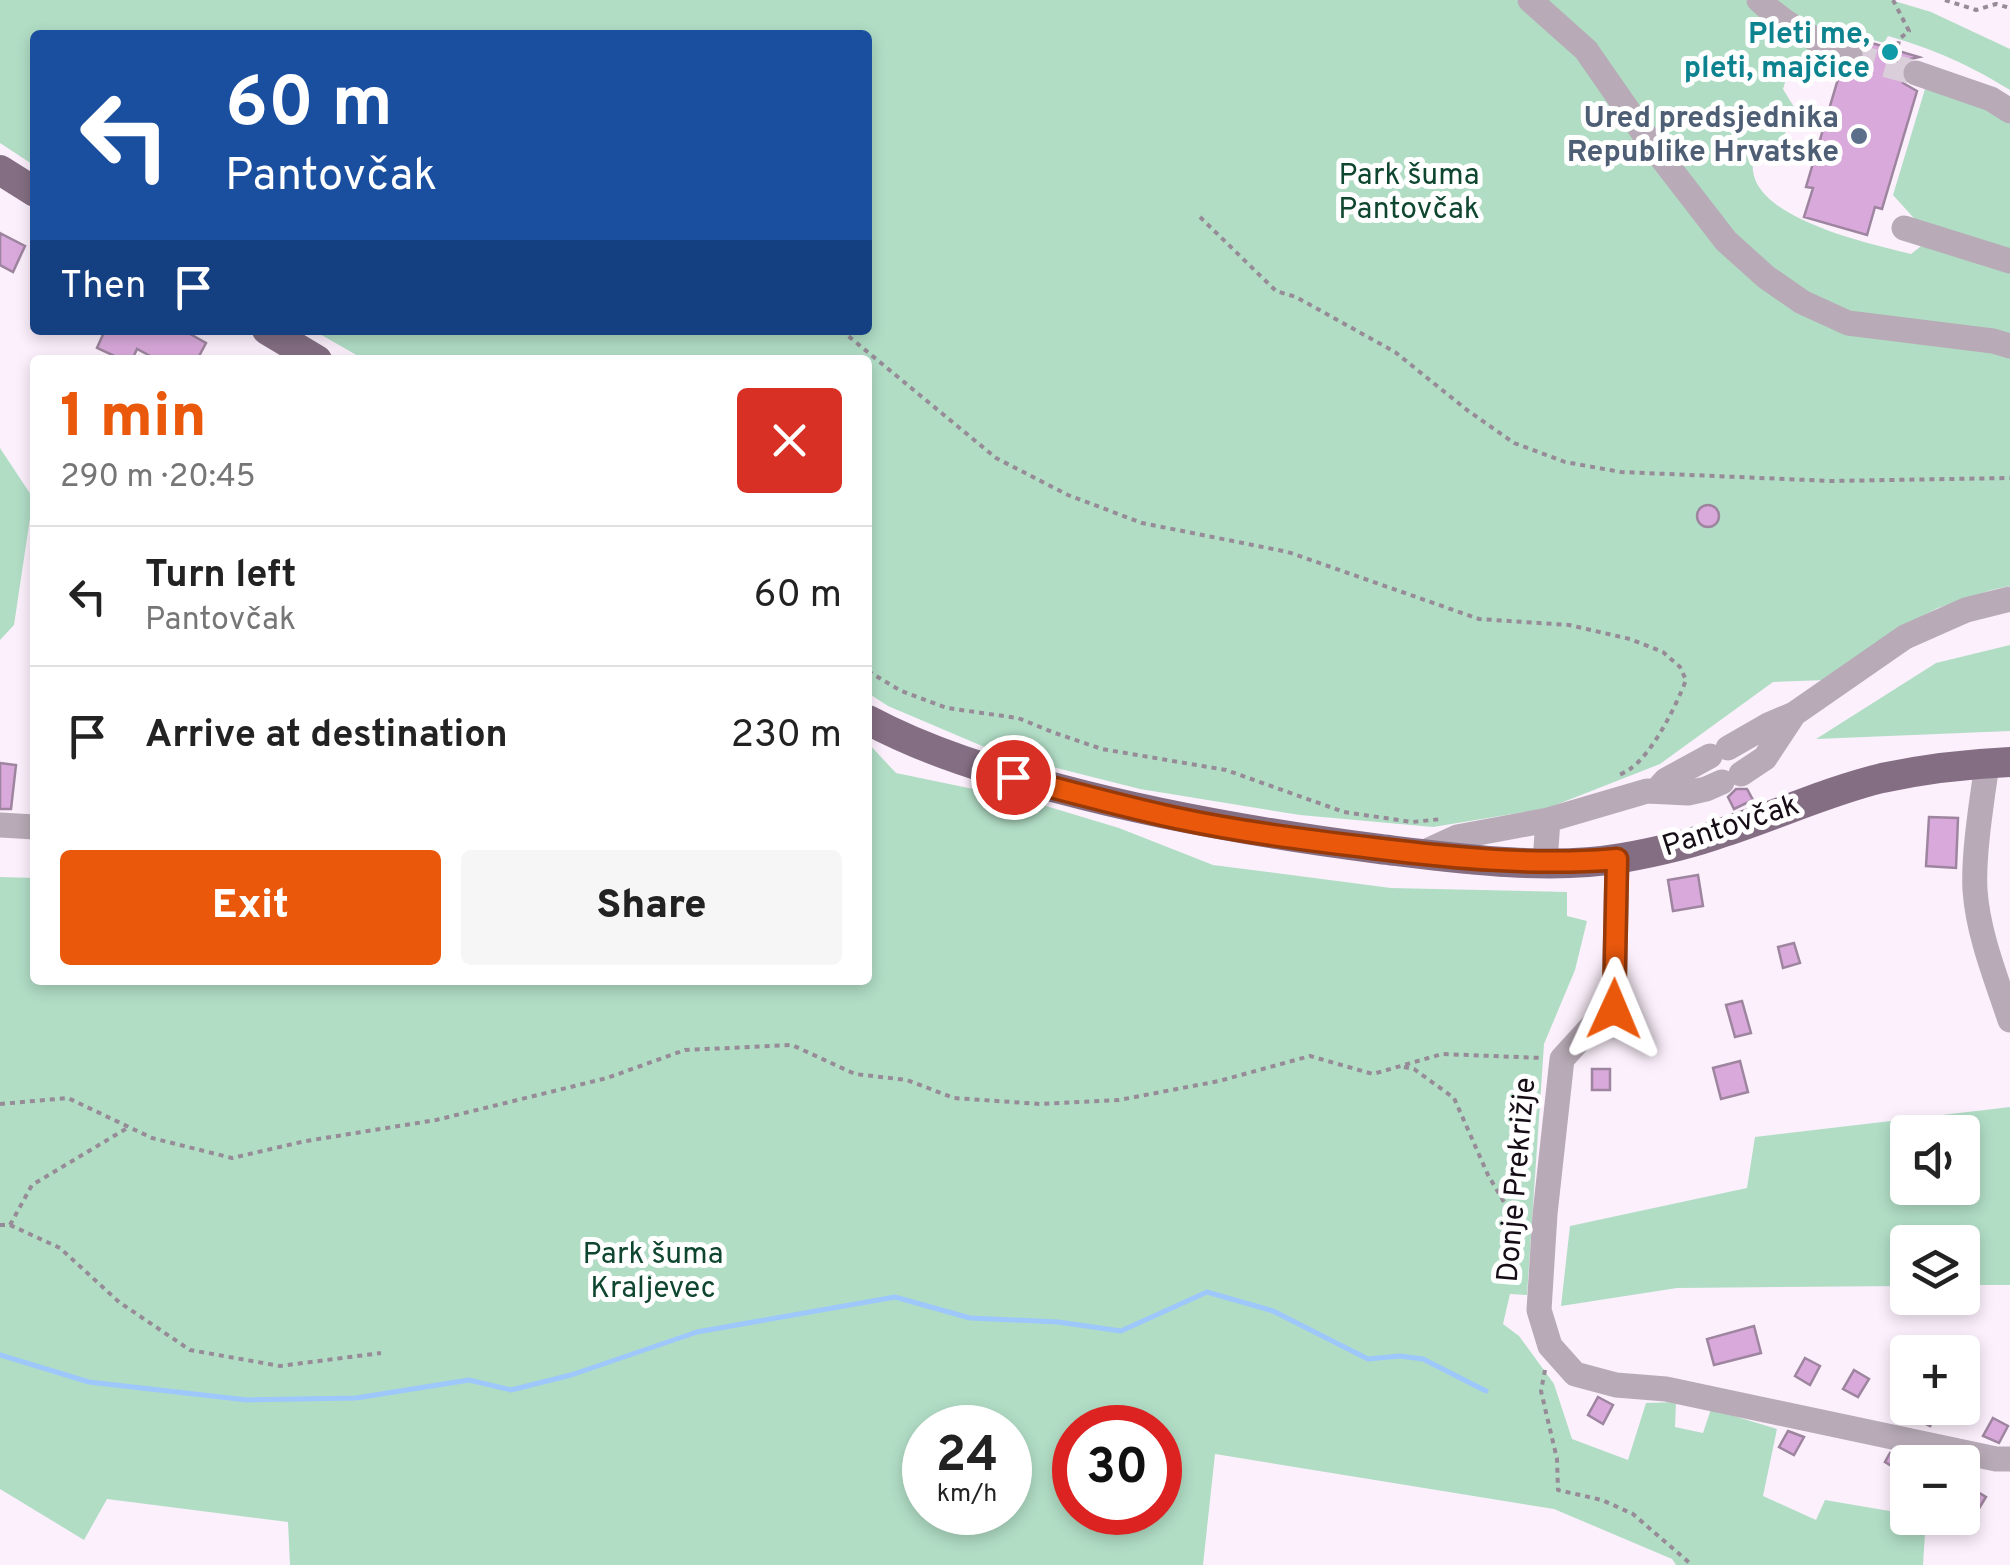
<!DOCTYPE html>
<meta charset="utf-8">
<style>
:root{--surface:#fff;--page:#f6f6f6;--text:#222;--muted:#767676;--line:#e0e0e0;--accent:#ea580c}
body{margin:0;font-family:Overpass,sans-serif;background:var(--page);color:var(--text);height:100vh;display:flex;flex-direction:column;font-size:38px;white-space:nowrap}
*{box-sizing:border-box;margin:0}
p{font-size:32px;color:var(--muted)}
.icon{flex:none;width:55px;height:55px;fill:none;stroke:currentColor;stroke-width:2;stroke-linecap:round;stroke-linejoin:round}
.map{position:relative;flex:1;overflow:hidden}
.panel{position:absolute;left:30px;top:355px;width:842px;height:630px;display:flex;flex-direction:column;background:var(--surface);border-radius:10px;box-shadow:0 5px 15px #0003}
.panel>*{flex:none}
.top-card{position:absolute;left:30px;top:30px;width:842px;height:305px;border-radius:10px;box-shadow:0 5px 15px #0003;background:#1a4fa0;color:#fff;overflow:hidden}
.buttons{position:absolute;left:1890px;top:1115px;display:grid;gap:20px}
.buttons a{display:grid;place-items:center;width:90px;height:90px;border-radius:10px;background:var(--surface);box-shadow:0 5px 15px #0003;font-size:50px}
.speed{position:absolute;left:902px;top:1405px;display:flex;gap:20px;font-size:50px;font-weight:700;text-align:center}
.speed>*{display:grid;place-content:center;width:130px;height:130px;border-radius:50%;background:var(--surface);box-shadow:0 5px 15px #0003;line-height:1}
.speed small{font-size:25px;font-weight:400}
.speed .limit{border:15px solid #d22;background:#fff;color:#111}
.pin{position:absolute;display:grid;place-items:center;width:85px;height:85px;color:#fff;margin:-42px;border:5px solid #fff;border-radius:50%;box-shadow:0 2px 10px #0007}
.me{position:absolute;width:110px;margin:-55px;rotate:1deg;stroke-linejoin:round;filter:drop-shadow(0 0 8px #0008)}
.turn{display:flex;align-items:center;gap:35px;height:210px;padding:0 30px;font-size:45px}
.turn .icon{width:130px;height:130px;stroke-width:2.5}
.turn b{display:block;font-size:70px;line-height:85px}
.then{display:flex;align-items:center;height:95px;padding:0 30px;background:#0003;gap:20px;font-size:38px}
.round{display:grid;place-items:center;flex:none;width:105px;height:105px;border-radius:10px;background:var(--page)}
.headline{display:flex;align-items:center;justify-content:space-between;height:170px;padding:0 30px}
h1{font-size:60px;font-weight:800;line-height:75px;color:var(--accent)}
.action{display:flex;gap:20px;margin-top:auto;padding:20px 30px}
.action a{flex:1;height:115px;border-radius:10px;background:var(--accent);color:#fff;font-size:40px;font-weight:800;line-height:115px;text-align:center}
.action a+a{background:var(--page);color:var(--text)}
ul{padding:0;list-style:none}
li{display:flex;align-items:center;gap:30px;height:140px;padding:0 30px;border-top:2px solid var(--line)}
li div{flex:1}
li b{display:block;font-size:38px}
li em{font-style:normal}
.map>svg:first-child{display:block}
</style>
<div class="map">
<svg width="2010" height="1565" viewBox="0 0 2010 1565">
<rect width="100%" height="100%" fill="#fcf0fc"/>
<path fill="#b1ddc5" fill-rule="evenodd" d="M0,0H1517L1579,55L1660,174L1805,311L2010,355V586L1992,590L1938,608L1888,634L1825,680L1773,682L1660,764L1548,808L1433,827L1300,815L1140,789L1001,754L888,706L868,693V360H365L313,330H868V35H35V166L0,143Z
M1547,0H1746L1756,9L1816,49L1811,68L1791,63L1783,89L1794,107L1776,161L1754,155C1754,161 1752,166 1753,171C1759,220 1871,244 1911,254L1925,243L2010,269V335L1856,314L1822,301L1788,279L1751,251L1676,165Z
M1769,0H1891L1931,12L2010,49V90C1969,65 1934,49 1888,36L1884,43L1855,35L1849,45Z
M1925,89L1967,100L2010,120V252L1921,226L1893,195Z
M0,448L33,498L14,625L0,640Z
M2010,645V731L1816,739L1936,663Z
M868,743L896,773L1026,800L1119,828L1213,865L1391,888L1567,892V916L1587,921L1575,970L1544,1044L1527,1295L1510,1294L1503,1324L1519,1336L1554,1384L1572,1439L1628,1460L1646,1403L1676,1402L1675,1427L1703,1433L1711,1409L1777,1429L1763,1496L1816,1520L1825,1500L1907,1514L1908,1518H1926L1923,1565H1676L1672,1559L1554,1509L1215,1454L1203,1565H290L288,1522L107,1499L84,1540L0,1489V877L35,878V980H868ZM925,1428H1010V1512H925ZM1075,1428H1160V1512H1075Z
M2010,1107V1285H1963L1962,1242H1908L1907,1286L1677,1288L1561,1306L1570,1226L1747,1188L1755,1137ZM1908,1132H1962V1188H1908Z"/>
<g fill="none" stroke-linecap="round" stroke-linejoin="round">
<path stroke="#9ec7fc" stroke-width="5" d="M0,1355L89,1382L247,1400L356,1398L469,1380L511,1390L571,1375L697,1332L895,1297L970,1318L1058,1322L1121,1331L1207,1292L1273,1311L1368,1359L1400,1356L1423,1359L1486,1391"/>
</g>
<path fill="#d9a9db" stroke="#9e859f" stroke-width="2.5" d="M1855,38L1919,57L1906,60L1900,69L1903,83L1917,91L1882,209L1875,207L1867,235L1804,217L1813,188L1806,187L1841,69L1853,71L1860,67L1865,61L1864,46Z
M0,233L25,246L13,272L0,265Z
M105,330H183L206,343L197,360H158L137,349L132,360H123L97,348Z
M1697 516a11 11 0 1 1 22 0a11 11 0 1 1-22 0Z
M0,763L16,765L11,809H0Z
M1736,789H1747L1753,800L1734,809L1728,797Z
M1929,817L1958,818L1956,868L1926,866Z
M1698,875L1703,906L1673,911L1668,880Z
M1794,943L1800,963L1783,968L1778,947Z
M1742,1001L1751,1033L1735,1037L1726,1005Z
M1740,1061L1748,1092L1721,1099L1713,1068Z
M1592,1069H1610V1090H1592Z
M1754,1326L1761,1353L1714,1365L1707,1339Z
M1805,1358L1820,1366L1810,1385L1795,1376Z
M1854,1370L1869,1379L1858,1397L1843,1389Z
M1598,1397L1613,1405L1603,1424L1588,1415Z
M1921,1408H1941L1930,1426L1915,1418Z
M1993,1418L2008,1426L1999,1443L1983,1436Z
M1788,1431L1804,1437L1794,1455L1779,1447Z
M1890,1453L1908,1457L1900,1471L1885,1462Z
M1971,1488L1986,1497L1975,1515L1962,1508V1503Z"/>
<g fill="none" stroke-linecap="round" stroke-linejoin="round">
<path stroke="#daceda" stroke-width="25" stroke-dasharray="25 12" stroke-linecap="butt" d="M1850,55L1916,73"/>
<path stroke="#968b97" stroke-width="4" stroke-dasharray="5 5" stroke-linecap="butt" d="M1893,0L1909,31L1899,39L1896,62
M1945,0L1976,10L1996,4L2010,8
M1200,217L1276,291L1296,297L1395,352L1467,410L1514,443L1565,462L1621,472L1831,481L2010,478
M841,330L996,458L1068,495L1142,523L1288,552L1479,619L1569,625L1630,639L1663,652L1680,667L1686,680C1676,706 1653,753 1630,769C1630,770 1617,776 1616,776
M868,671L901,691L947,708L1018,718L1055,733L1102,749L1226,770L1344,812L1412,822L1442,819
M1404,1067L1414,1069L1454,1098L1488,1175L1517,1224L1525,1229
M0,1104L68,1098L152,1138L232,1158L306,1141L436,1120L607,1078L685,1050L792,1045L855,1074L907,1080L954,1098L1040,1104L1119,1100L1219,1081L1310,1056L1373,1074L1442,1054L1543,1058
M0,1225H10L60,1248L119,1302L190,1350L280,1366L381,1353
M10,1225L32,1185L129,1127
M1545,1370L1541,1391L1557,1459L1558,1490L1602,1500L1633,1514L1692,1565"/>
<path stroke="#b8abb7" stroke-width="25" d="M1530,0L1586,50L1654,148L1726,241L1766,277L1802,302L1848,323L1993,341L2010,346
M1759,0C1788,28 1814,39 1850,55
M1916,73L1991,99L2010,111
M1904,228L2010,261
M1728,748L1768,725L1794,714
M1987,764C1982,800 1973,854 1975,890C1978,934 1996,978 2010,1020
M1741,774L1765,758L1794,714L1905,637L1966,610L2010,599
M1656,791L1666,780L1710,756
M0,825L35,827
M1420,854L1457,837L1548,820
M1617,859L1614,1009L1593,1025L1562,1059L1545,1214L1539,1310L1550,1346L1575,1374L1616,1385L1666,1389L1996,1459H2010
M1545,862L1548,820L1647,791L1688,793L1706,789L1722,782"/>
<path stroke="#846e83" stroke-width="30" d="M0,170L35,192
M267,330L317,360
M868,720C928,752 994,772 1060,789C1165,817 1271,835 1380,849C1455,858 1547,871 1622,858C1656,852 1691,844 1724,832C1777,815 1828,791 1882,778C1924,769 1968,764 2010,762"/>
</g>
<g fill="none" stroke-linecap="round" stroke-linejoin="round">
<g stroke="#983908" stroke-width="25">
<path id="route" d="M1013,777C1067,791 1121,806 1176,818C1241,832 1307,840 1373,848C1454,858 1535,866 1617,859L1614,1009"/>
</g>
<use href="#route" stroke="#ea580c" stroke-width="18"/>
</g>
<circle fill="#0f9aa8" stroke="#fff" stroke-width="4" cx="1890" cy="52" r="10"/>
<circle fill="#5c6f8a" stroke="#fff" stroke-width="4" cx="1859" cy="136" r="10"/>
<g text-anchor="middle" dominant-baseline="central" stroke-width="10" stroke-linejoin="round" paint-order="stroke">
<g font-size="30" font-weight="bold" fill="#0d838f" stroke="#fff" text-anchor="end">
<text x="1870" y="35">Pleti me,<tspan x="1870" dy="34">pleti, majčice</tspan></text>
</g>
<g font-size="30" font-weight="bold" fill="#4e5e75" stroke="#fff" text-anchor="end">
<text x="1839" y="119">Ured predsjednika<tspan x="1839" dy="34">Republike Hrvatske</tspan></text>
</g>
<g font-size="30" fill="#0e462f" stroke="#fff">
<text x="1409" y="176">Park šuma<tspan x="1409" dy="34">Pantovčak</tspan></text>
<text x="653" y="1255">Park šuma<tspan x="653" dy="34">Kraljevec</tspan></text>
</g>
<g font-size="30" fill="#160d17" stroke="#fff">
<text transform="translate(1731 827) rotate(-18)">Pantovčak</text>
<text transform="translate(1518 1180) rotate(-85)">Donje Prekrižje</text>
</g>
</g>
</svg>
<div class="buttons">
<a><svg class="icon" aria-label="sound" viewBox="0 0 24 24"><path d="M4 9h4l5-4v14l-5-4H4zM17 9q2 3 0 6"/></svg></a>
<a><svg class="icon" aria-label="layers" viewBox="0 0 24 24"><path d="M12 4l9 5-9 5-9-5zM3 14l9 5 9-5"/></svg></a>
<a>+</a>
<a>−</a>
</div>
<div class="speed"><div>24<small>km/h</small></div><div class="limit">30</div></div>
<div class="pin" style="left:1013px;top:777px;background:#d93025"><svg class="icon" aria-label="arrive" viewBox="0 0 24 24"><path d="M6 21V4h12l-3 4 3 4H6"/></svg></div>
<svg class="me" style="left:1614px;top:1009px" viewBox="-20 -20 40 40"><path d="M0-17L14 15 0 8-14 15z" fill="#ea580c" stroke="#fff" stroke-width="4"/></svg>
<div class="top-card">
<div class="turn"><svg class="icon" aria-label="left" viewBox="0 0 24 24"><path d="M17 20v-9H6M10 6l-5 5 5 5"/></svg><div><b>60 m</b>Pantovčak</div></div>
<div class="then">Then<svg class="icon" aria-label="arrive" viewBox="0 0 24 24"><path d="M6 21V4h12l-3 4 3 4H6"/></svg></div>
</div>
<section class="panel">
<div class="headline"><div><h1>1 min</h1><p>290 m · 20:45</p></div><a class="round" style="background:#d93025;color:#fff"><svg class="icon" aria-label="close" viewBox="0 0 24 24"><path d="M6 6l12 12M18 6L6 18"/></svg></a></div>
<ul>
<li><svg class="icon" aria-label="left" viewBox="0 0 24 24"><path d="M17 20v-9H6M10 6l-5 5 5 5"/></svg><div><b>Turn left</b><p>Pantovčak</p></div><em>60 m</em></li>
<li><svg class="icon" aria-label="arrive" viewBox="0 0 24 24"><path d="M6 21V4h12l-3 4 3 4H6"/></svg><div><b>Arrive at destination</b></div><em>230 m</em></li>
</ul>
<div class="action"><a>Exit</a><a>Share</a></div>
</section>
</div>
